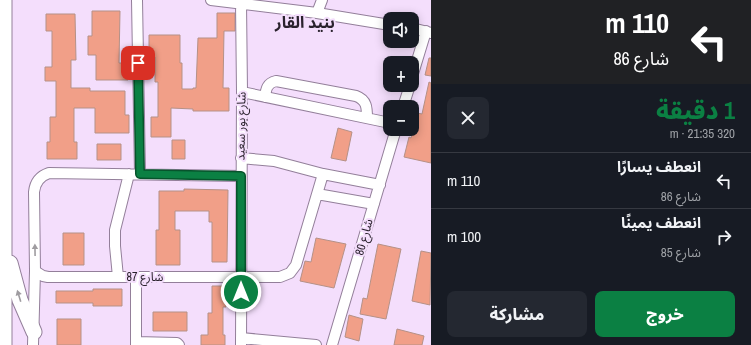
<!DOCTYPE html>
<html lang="ar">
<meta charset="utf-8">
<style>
:root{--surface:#171b24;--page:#242831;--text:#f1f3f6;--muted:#9ea1a6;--line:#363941;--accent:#0b8043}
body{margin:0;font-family:"Archivo Narrow","Noto Sans Arabic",sans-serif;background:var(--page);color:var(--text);direction:rtl;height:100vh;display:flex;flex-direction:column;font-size:15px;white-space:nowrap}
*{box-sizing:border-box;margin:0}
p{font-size:13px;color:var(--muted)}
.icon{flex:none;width:22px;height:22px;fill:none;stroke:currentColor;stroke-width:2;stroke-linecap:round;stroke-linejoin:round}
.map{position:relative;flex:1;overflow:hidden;direction:ltr}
.drawer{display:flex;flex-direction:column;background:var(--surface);width:320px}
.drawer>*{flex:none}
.top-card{background:#202124;color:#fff;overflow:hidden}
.fabs{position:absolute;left:383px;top:12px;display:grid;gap:8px}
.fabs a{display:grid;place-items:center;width:36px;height:36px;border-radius:8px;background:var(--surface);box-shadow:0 2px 10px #0003;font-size:20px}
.pin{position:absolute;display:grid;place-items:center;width:34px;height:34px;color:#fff;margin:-17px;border-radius:8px;box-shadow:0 2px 6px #0006}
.me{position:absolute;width:44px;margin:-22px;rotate:0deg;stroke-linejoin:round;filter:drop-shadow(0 0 3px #0008)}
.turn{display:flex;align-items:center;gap:14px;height:84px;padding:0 16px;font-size:18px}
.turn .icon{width:52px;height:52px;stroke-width:2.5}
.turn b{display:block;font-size:28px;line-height:34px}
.round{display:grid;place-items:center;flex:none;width:42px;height:42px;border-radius:8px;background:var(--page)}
.overview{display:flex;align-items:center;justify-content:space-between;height:68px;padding:0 16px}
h1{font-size:24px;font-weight:800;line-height:30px;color:var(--accent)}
.action{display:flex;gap:8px;margin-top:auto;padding:8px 16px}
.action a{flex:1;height:46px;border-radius:8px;background:var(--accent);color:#fff;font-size:16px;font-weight:800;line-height:46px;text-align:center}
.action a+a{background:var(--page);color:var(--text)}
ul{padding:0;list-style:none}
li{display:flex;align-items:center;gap:12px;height:56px;padding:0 16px;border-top:1px solid var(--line)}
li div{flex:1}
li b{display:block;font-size:15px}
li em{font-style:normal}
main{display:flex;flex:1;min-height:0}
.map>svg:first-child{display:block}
</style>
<main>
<section class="drawer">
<div class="top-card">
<div class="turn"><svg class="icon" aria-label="left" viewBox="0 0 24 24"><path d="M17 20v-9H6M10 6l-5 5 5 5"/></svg><div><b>110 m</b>شارع 86</div></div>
</div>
<div class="overview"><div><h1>1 دقيقة</h1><p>320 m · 21:35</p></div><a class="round"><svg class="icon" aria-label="close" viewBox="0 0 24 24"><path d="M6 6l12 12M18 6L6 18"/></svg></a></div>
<ul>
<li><svg class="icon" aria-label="left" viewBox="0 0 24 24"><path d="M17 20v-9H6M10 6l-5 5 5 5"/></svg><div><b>انعطف يسارًا</b><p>شارع 86</p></div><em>110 m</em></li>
<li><svg class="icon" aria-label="right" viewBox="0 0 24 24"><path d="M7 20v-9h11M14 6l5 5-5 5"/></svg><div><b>انعطف يمينًا</b><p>شارع 85</p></div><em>100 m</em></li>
</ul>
<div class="action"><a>خروج</a><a>مشاركة</a></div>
</section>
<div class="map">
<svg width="431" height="345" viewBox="0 0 431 345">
<rect width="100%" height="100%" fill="#f4defc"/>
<path fill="#f19f88" stroke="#b59187" d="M92,11H120L119,63H128V80H96V55H88V36H92Z
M217,13H235V31H224L223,88H229V111H193V109L171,108V137H151V117H158V82H155V57H149V35H180V63H182V89H193V88H196L198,38H217Z
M46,14H75L76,60H71V88H90V91H125V115H129V133H95V108H74V142H77V159H47V142H50V117H56V81H45V67H52V31H46Z
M429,58H431V76L425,75Z
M429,82L431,83V163L404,157L409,137L411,138L417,113L422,114Z
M338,128L352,132L346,161L331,158Z
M172,140H185V159H172Z
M97,144H121V160H97Z
M184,189L228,190L227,262H212V222H209V211H175V230H180V265H156V230H159V191H184Z
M63,233H84V265H63Z
M316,238L346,244L334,288L300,281L305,261L311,262Z
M378,244L401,249L386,319L360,314L363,298L367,299Z
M421,251L431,253L430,305L412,301Z
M212,286H226V307H223V335H225V345H201V335H208V313H212Z
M93,289H122V306H93V303H56V291H93Z
M153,312H187V331H153Z
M349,315L363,319L359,341L345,337Z
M57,319H81V345H57Z
M397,329L424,336L422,345H394Z"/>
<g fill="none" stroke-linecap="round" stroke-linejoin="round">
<g stroke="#937f9a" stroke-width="12">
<path id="minor" d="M137,0L140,174
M211,0L317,13L390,25
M241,3L242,92L241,345
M317,13L322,0
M412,28L431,33
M412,77L426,31
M242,92L390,123
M265,97C266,89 267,83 276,81L356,96C367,100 367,108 367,118
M403,107L410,85
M241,158L274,161L323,174L380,185
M317,194L374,204
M35,271L43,276L48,277H280L290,273L296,265L323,174
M118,277L115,246V230L129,174
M241,338L316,345
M136,342L177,343L179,345
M33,345L35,271L34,192C35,182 40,176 49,173L241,176
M136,345V277
M332,345L396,129"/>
</g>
<g stroke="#937f9a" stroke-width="17">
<path id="highway" d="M10,263L20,300L34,332
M4,345V0"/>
</g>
<use href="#minor" stroke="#fff" stroke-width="10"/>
<use href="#highway" stroke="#fff" stroke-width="15"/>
</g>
<defs><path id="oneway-solid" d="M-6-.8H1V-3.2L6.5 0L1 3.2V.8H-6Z"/></defs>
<g fill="#9f9ca0">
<use href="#oneway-solid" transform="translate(35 250) rotate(-91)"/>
<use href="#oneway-solid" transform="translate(19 296) rotate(-107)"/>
</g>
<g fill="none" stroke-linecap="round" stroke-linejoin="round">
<g stroke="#07532c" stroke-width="10">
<path id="route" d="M138,63L140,174L241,176V292"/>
</g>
<use href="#route" stroke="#0b8043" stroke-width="7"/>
</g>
<g text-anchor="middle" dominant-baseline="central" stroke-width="4" stroke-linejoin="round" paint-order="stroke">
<g font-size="12" fill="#2a222d" stroke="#f4defc">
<text transform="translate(241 126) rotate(-89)">شارع بور سعيد</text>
<text transform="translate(364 237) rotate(-74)">شارع 80</text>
<text x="145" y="277">شارع 87</text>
</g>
<g font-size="16" font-weight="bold" fill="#2a222d" stroke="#f4defc">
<text x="305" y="22">بنيد القار</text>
</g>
</g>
</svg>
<div class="fabs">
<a><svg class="icon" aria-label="sound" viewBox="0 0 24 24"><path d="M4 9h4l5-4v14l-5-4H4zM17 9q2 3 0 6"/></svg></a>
<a>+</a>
<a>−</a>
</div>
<div class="pin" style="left:138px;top:63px;background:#d93025"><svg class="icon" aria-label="arrive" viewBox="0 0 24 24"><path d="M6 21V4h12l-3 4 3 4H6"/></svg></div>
<svg class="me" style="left:241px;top:292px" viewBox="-20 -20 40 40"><circle r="17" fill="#0b8043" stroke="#fff" stroke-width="3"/><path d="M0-11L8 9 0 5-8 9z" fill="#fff"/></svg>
</div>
</main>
